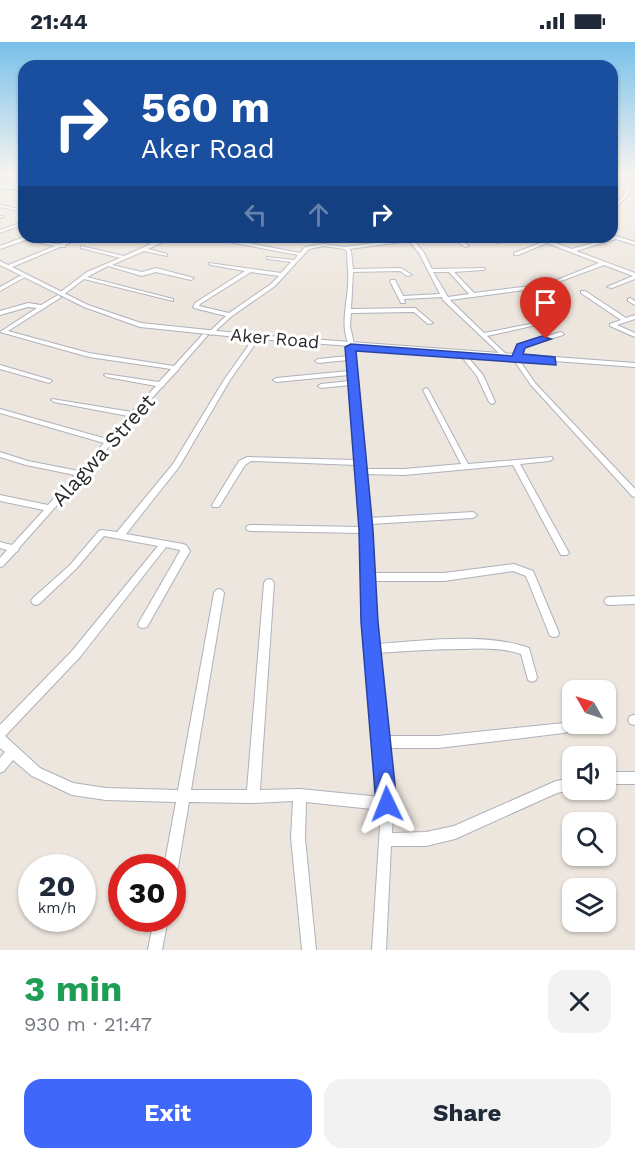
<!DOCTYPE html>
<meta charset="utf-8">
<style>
:root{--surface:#fff;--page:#f2f2f3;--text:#1f2937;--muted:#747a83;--accent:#3f67f9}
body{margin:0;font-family:"Work Sans",sans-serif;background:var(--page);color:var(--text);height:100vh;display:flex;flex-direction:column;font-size:22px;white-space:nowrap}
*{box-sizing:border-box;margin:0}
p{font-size:20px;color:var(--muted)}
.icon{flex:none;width:33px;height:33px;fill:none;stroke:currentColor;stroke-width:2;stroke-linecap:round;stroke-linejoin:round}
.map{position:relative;height:908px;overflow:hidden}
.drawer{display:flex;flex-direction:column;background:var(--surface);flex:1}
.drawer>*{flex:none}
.hud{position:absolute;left:18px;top:18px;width:600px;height:183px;border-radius:18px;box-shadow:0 2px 4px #0004;background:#1a4fa0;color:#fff;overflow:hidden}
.needle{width:39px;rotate:309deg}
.controls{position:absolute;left:562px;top:638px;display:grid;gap:12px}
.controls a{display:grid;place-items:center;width:54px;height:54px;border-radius:12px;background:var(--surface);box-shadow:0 2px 4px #0004;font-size:30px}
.speed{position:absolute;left:18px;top:812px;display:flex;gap:12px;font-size:30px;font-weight:700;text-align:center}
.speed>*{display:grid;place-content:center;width:78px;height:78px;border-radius:50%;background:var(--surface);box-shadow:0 2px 4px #0004;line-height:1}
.speed small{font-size:15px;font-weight:400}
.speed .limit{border:9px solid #d22;background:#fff;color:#111}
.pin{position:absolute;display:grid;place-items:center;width:51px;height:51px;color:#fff;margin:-62px -26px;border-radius:50% 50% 50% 0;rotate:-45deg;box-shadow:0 0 6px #0007}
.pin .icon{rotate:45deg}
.me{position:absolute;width:66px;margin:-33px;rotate:358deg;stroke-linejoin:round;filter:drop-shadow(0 0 4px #0008)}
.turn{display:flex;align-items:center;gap:21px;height:126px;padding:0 24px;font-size:27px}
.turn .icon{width:78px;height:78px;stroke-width:2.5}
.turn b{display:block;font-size:42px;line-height:51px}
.lanes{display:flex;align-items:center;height:57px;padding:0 24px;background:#0003;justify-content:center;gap:30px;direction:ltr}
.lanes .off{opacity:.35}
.round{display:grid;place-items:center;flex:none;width:63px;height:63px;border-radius:18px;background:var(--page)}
.overview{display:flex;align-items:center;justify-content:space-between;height:102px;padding:0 24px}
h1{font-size:36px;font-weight:700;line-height:45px;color:#1e9e55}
.button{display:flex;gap:12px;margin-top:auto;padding:12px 24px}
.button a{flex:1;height:69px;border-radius:18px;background:var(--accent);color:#fff;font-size:24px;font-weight:700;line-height:69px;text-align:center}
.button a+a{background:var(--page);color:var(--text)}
.status{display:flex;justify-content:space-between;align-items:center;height:42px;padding:0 30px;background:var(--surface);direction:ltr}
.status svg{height:16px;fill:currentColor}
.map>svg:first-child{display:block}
</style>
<div class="status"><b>21:44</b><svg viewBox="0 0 49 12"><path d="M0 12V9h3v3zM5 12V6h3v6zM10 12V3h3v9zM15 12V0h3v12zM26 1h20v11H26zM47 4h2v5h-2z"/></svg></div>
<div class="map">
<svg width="635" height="908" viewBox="0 0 635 908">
<rect width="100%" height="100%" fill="#ede6de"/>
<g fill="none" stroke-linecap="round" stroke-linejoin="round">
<path stroke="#71d1ee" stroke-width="1.5" d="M0,147L24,149"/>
<g stroke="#aeb1bb" stroke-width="2">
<path id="minor" d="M630,132H634L635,140L633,139Z
M628,142L631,143L628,153L612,170V166L625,152Z
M0,163L24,168V170L0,165Z
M0,174H3V175L0,176Z
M24,180V182L0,191V188Z
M616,194L635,200V203L616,197L576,209L635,231V237L612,246L607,245L633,234L604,223L545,245L564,256L565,257L562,259L539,246L450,258L484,291L541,280V282L487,294L506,312L507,313L504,315L502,314L443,258L442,255L404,257L405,261H401L390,239L391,238H395L403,254L440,252L419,211L409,199L349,207L351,209L353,227L401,226L412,233L407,234L400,229L353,230L351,267L415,266L433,281L428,282L414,270L351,271L350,284L354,302L352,304L355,316L365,427H404L461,422L423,348L426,346L428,347L468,422L552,415L553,417L549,419L520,422L569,511L567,513H561L513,423L404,433L365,432L369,476L473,470L477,473L473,476L370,482L372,531H444L514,522L533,529L559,591L558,594L554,595L550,594L526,534L513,529L444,539H372L374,580L377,602C423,599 485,590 529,606L537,635L536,638L532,640L528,638L521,612C503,606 482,606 464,607C435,607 406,609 378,611L388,694H438L564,681L568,682L570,686L568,690L564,691L438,706H389L394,749L392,791L426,790L454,784L556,739L573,736V747H576L557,751L455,797L426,804H391L386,908H372L381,768L306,760L305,796L316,908H302L291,796L293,759L253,761L189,760L178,825L176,830L172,831V825H164L176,760L106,758L72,753L32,734L13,718L4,729L0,731V716L5,710L0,706V683L72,609L158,504L104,494L76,527L39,562L36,563L33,562L31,559L33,556L70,523L99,489L102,488L117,490L173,422L224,338L253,297L255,296L258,298L230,338L179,425L126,492L183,502L186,503L190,509L147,585L143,586L139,585L138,582L180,509V508L166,505L80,615L5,694L40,726L73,741L106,746L178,748L214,551L216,548L219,547L222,548L224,551L191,748H247L264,541L266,538L269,537L272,538L274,541L260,748L300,747L381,755L364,580L362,491L250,489L247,488L246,486L247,484L250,483L361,485L356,423L251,419L245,423L219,465H213L212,463L239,419L247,415L356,418L350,343L321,346L318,344L321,342L350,339L349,333L276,340L273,338L276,336L349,329L348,318L318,321L315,319L318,317L348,314L347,305L349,303C340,284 347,263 348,243C349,232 347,221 347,209L344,207L324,204L309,207L275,244L232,274L211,293L209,292V290L226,274L194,266L193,265L195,261L245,229L211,223L209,222V221L281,231L291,220L269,217H267V215L294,218L298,213L213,197L206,200L185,195C191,195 197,197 204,197C208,197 212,195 217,195L300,211L305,205L324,202L345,205L418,195H430L414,198L424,211L432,227L485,226V227L483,228L454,230L474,251L547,242L599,221L547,201L518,213H514V211L543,200L533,195H539L572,207ZM251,230L279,234L271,242L229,271L199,264L200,262ZM433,230H449L469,252L448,255Z
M24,195C35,195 46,202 58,202C66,202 73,195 82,195L65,203V205H60L10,226H6V224L55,204L26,198L0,207V204Z
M133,195H139L155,200L167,195H173L148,207L167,212V214L144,209L112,223L142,230L156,226L194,236L191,238L156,230L142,234L108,224L87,235L173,257V259L84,237L63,253H59V251L87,230L120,216L81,206V204L124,214L151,202Z
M451,195H456L469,204L465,205Z
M484,195H490L502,200L498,201Z
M20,234L25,235L0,249V245Z
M581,249H585L626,276L635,273V277L617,283L635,291V295L610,284V282L621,278L581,251Z
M58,253L61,255L60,256L8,289L89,311L174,324L203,292L208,293L180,325L179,327L165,342L164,344L162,345L19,506L18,509L16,510L3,524L0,525V516L7,508L0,506V500L12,503L44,468L0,459V453L48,463L75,433L26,423L0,415V410L28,419L79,429L104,401L0,371V367L107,397L128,374L54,360L51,358L52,357L132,370L156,344L107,335L104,333L105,332L159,340L171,327L89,315L0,290L37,266L28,265L0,273V269L28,261L41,263Z
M630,256L635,259V263L628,259V257Z
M561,290L564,292L563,293L524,305L520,314L518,316L535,341L635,447V455L632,454L531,343L513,317L515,315L514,314L519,303Z
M464,312L466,313L483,333L495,360L494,361L492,362L489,360L477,334L461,314Z
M0,323L51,338L52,339L49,341L0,327Z
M635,554V562L609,563L606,562L604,559L606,556L609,555Z
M634,673H635V683L630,682L628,678L630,674Z
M606,730H635V742H606Z
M154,876H168L162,908H148Z"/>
</g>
<g stroke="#aeb1bb" stroke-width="2">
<path id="tertiary" d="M19,132H24L0,141V138Z
M612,140L635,142V144L612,142Z
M0,219L88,263L141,281L256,293L635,321V325L256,297L140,285L84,265L0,223Z"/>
</g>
<use href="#minor" fill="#fff" fill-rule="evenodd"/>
<use href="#tertiary" fill="#fff" fill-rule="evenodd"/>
</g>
<linearGradient id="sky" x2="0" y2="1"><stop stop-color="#78c0ea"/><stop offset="0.51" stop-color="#f7f4f0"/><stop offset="1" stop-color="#f7f4f0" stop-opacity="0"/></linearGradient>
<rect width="635" height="259" fill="url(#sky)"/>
<path fill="#3f67f9" stroke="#2943a2" stroke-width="1.5" d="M542,294L551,297L525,306L523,312L555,315L556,323L356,309L373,488L378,580L397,762L394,769L387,772L379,769L376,762L361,580L359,488L345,305L351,302L512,314L517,302Z"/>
<g text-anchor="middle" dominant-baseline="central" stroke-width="6" stroke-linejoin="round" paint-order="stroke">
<g font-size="18" fill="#2b2b2b" stroke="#fff">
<text transform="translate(275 296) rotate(5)">Aker Road</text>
</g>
<g font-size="21" fill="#2b2b2b" stroke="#fff">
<text transform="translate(103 408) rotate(-48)">Alagwa Street</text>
</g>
</g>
</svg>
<div class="controls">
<a><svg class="needle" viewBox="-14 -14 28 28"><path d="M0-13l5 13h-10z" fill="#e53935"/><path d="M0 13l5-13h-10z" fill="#747a83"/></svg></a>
<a><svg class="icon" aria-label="sound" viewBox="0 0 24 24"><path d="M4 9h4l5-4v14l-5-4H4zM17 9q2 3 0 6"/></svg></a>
<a><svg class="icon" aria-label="search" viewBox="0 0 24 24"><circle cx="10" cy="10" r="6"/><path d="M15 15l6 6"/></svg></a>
<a><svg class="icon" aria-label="layers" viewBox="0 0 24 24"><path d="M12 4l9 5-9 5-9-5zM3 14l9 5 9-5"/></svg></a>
</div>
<div class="speed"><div>20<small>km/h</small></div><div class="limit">30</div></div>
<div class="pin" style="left:546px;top:297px;background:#d93025"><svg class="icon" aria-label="arrive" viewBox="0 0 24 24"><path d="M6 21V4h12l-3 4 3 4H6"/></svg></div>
<svg class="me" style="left:387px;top:762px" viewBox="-20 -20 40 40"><path d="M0-17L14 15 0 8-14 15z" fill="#3f67f9" stroke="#fff" stroke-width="4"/></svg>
<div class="hud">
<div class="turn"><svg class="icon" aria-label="right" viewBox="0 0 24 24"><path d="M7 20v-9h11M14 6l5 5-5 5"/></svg><div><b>560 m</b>Aker Road</div></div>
<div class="lanes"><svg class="icon off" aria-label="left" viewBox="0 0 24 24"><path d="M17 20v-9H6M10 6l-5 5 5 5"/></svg><svg class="icon off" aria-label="ahead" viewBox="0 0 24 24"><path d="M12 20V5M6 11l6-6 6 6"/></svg><svg class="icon" aria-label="right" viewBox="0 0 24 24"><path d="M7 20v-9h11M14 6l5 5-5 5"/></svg></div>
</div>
</div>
<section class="drawer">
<div class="overview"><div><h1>3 min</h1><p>930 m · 21:47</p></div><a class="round"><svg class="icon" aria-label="close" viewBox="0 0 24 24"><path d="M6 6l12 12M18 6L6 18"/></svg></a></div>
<div class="button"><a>Exit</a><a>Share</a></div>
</section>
